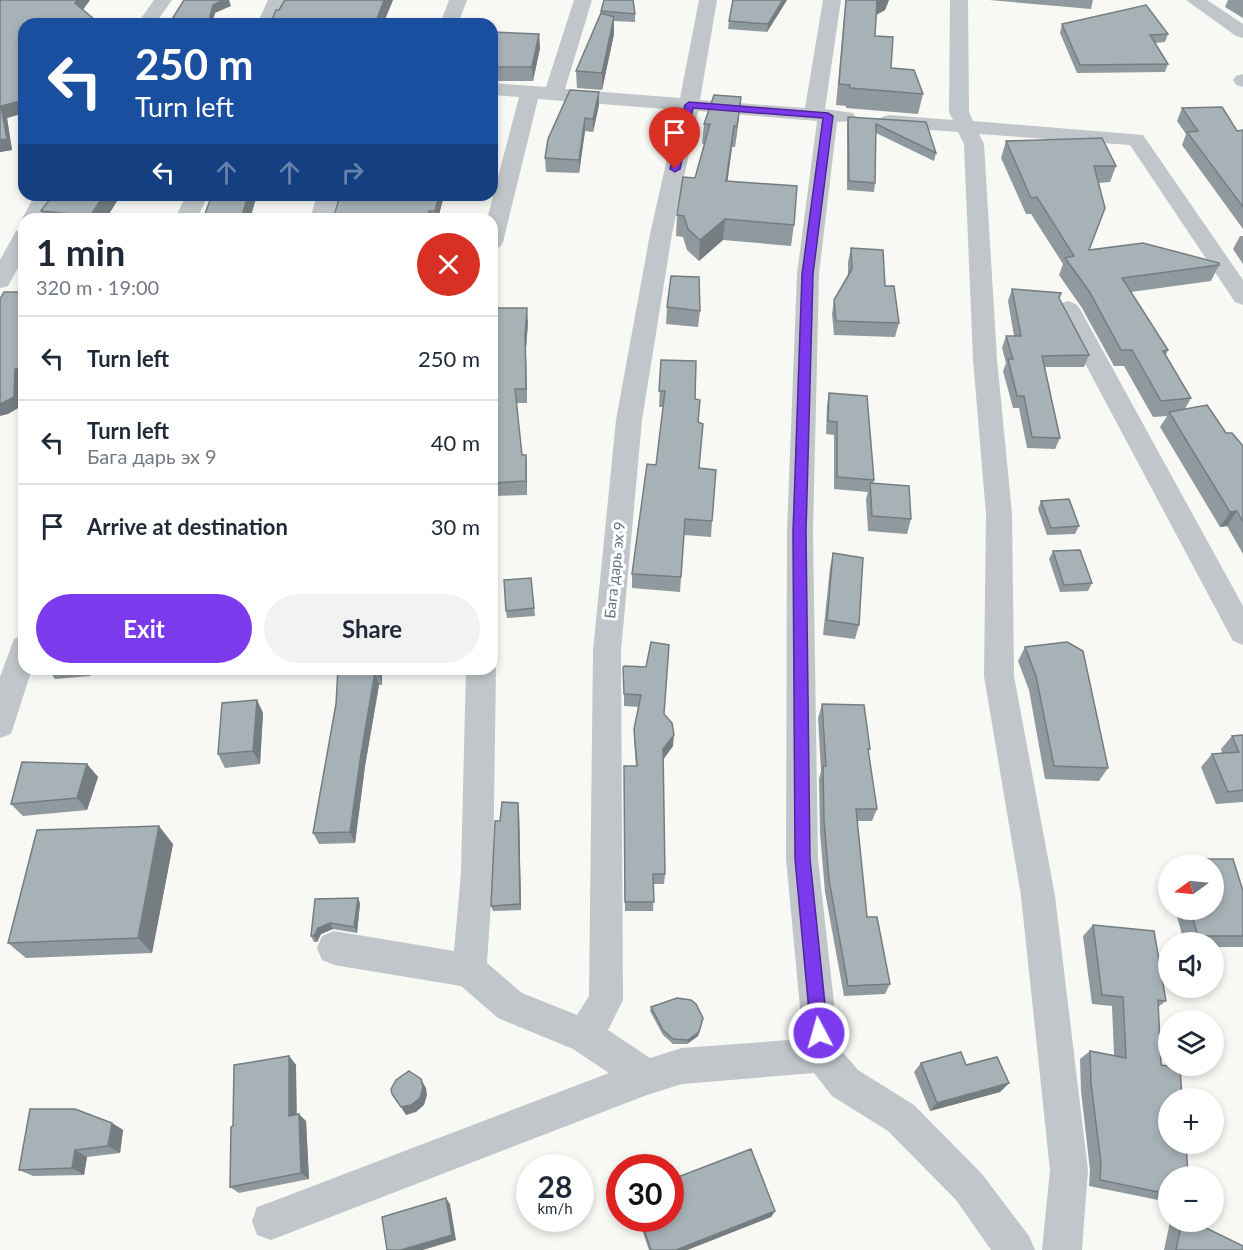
<!DOCTYPE html>
<meta charset="utf-8">
<style>
:root{--surface:#fff;--page:#f2f2f3;--text:#1f2937;--muted:#747a83;--line:#e0e1e3;--accent:#7c3aed}
body{margin:0;font-family:Lato,sans-serif;background:var(--page);color:var(--text);height:100vh;display:flex;flex-direction:column;font-size:22px;white-space:nowrap}
*{box-sizing:border-box;margin:0}
p{font-size:20px;color:var(--muted)}
.icon{flex:none;width:33px;height:33px;fill:none;stroke:currentColor;stroke-width:2;stroke-linecap:round;stroke-linejoin:round}
.map{position:relative;flex:1;overflow:hidden}
.panel{position:absolute;left:18px;top:213px;width:480px;height:462px;display:flex;flex-direction:column;background:var(--surface);border-radius:18px;box-shadow:0 3px 9px #0003}
.panel>*{flex:none}
.hud{position:absolute;left:18px;top:18px;width:480px;height:183px;border-radius:18px;box-shadow:0 3px 9px #0003;background:#1a4fa0;color:#fff;overflow:hidden}
.needle{width:39px;rotate:255deg}
.tools{position:absolute;left:1158px;top:854px;display:grid;gap:12px}
.tools a{display:grid;place-items:center;width:66px;height:66px;border-radius:50%;background:var(--surface);box-shadow:0 3px 9px #0003;font-size:30px}
.speed{position:absolute;left:516px;top:1154px;display:flex;gap:12px;font-size:30px;font-weight:700;text-align:center}
.speed>*{display:grid;place-content:center;width:78px;height:78px;border-radius:50%;background:var(--surface);box-shadow:0 3px 9px #0003;line-height:1}
.speed small{font-size:15px;font-weight:400}
.speed .limit{border:9px solid #d22;background:#fff;color:#111}
.pin{position:absolute;display:grid;place-items:center;width:51px;height:51px;color:#fff;margin:-62px -26px;border-radius:50% 50% 50% 0;rotate:-45deg;box-shadow:0 0 6px #0007}
.pin .icon{rotate:45deg}
.me{position:absolute;width:66px;margin:-33px;rotate:354deg;stroke-linejoin:round;filter:drop-shadow(0 0 4px #0008)}
.turn{display:flex;align-items:center;gap:21px;height:126px;padding:0 18px;font-size:27px}
.turn .icon{width:78px;height:78px;stroke-width:2.5}
.turn b{display:block;font-size:42px;line-height:51px}
.lanes{display:flex;align-items:center;height:57px;padding:0 18px;background:#0003;justify-content:center;gap:30px;direction:ltr}
.lanes .off{opacity:.35}
.round{display:grid;place-items:center;flex:none;width:63px;height:63px;border-radius:32px;background:var(--page)}
.overview{display:flex;align-items:center;justify-content:space-between;height:102px;padding:0 18px}
h1{font-size:36px;font-weight:700;line-height:45px}
.button{display:flex;gap:12px;margin-top:auto;padding:12px 18px}
.button a{flex:1;height:69px;border-radius:36px;background:var(--accent);color:#fff;font-size:24px;font-weight:700;line-height:69px;text-align:center}
.button a+a{background:var(--page);color:var(--text)}
ul{padding:0;list-style:none}
li{display:flex;align-items:center;gap:18px;height:84px;padding:0 18px;border-top:2px solid var(--line)}
li div{flex:1}
li b{display:block;font-size:22px}
li em{font-style:normal}
.map>svg:first-child{display:block}
</style>
<div class="map">
<svg width="1243" height="1250" viewBox="0 0 1243 1250">
<rect width="100%" height="100%" fill="#f8f8f5"/>
<g fill="none" stroke-linecap="round" stroke-linejoin="round">
<path fill="#c0c6c9" fill-rule="evenodd" d="M154,0H172L155,24H137Z
M268,0H286L275,24H257Z
M449,0H467L458,24H440Z
M574,0H592L565,89L680,98L699,0H717L700,100L805,108L823,0H841L825,109L853,113L856,117L853,121L837,122L819,274L813,532L818,859L839,1048L858,1070L914,1105L982,1174L1029,1236L1035,1250H991L956,1200L888,1131L832,1096L814,1073L682,1084L647,1095L271,1240L257,1235L252,1221L257,1207L271,1202L609,1073L573,1049L498,1018L461,986L334,965L322,960L317,948L322,936L334,931L454,951L461,872L466,669H492V662L496,669L493,872L487,963L522,993L577,1015L589,996L593,651L616,420L650,234L678,110L538,99L503,242L500,247L492,249V219H487L519,97L492,95V83L546,87ZM698,111L817,121L797,274L787,532L786,859L803,1039L682,1048L650,1058L608,1030L623,1000L621,651L642,420L672,234Z
M950,0H968L969,112L973,121L1143,135L1243,280V305L1235,302L1130,145L979,134L984,144L997,359L1012,514L1014,676L1055,896L1088,1170L1082,1250H1042L1050,1170L1021,896L984,676L986,514L973,359L964,144L958,132L889,127L882,125L879,121L882,117L889,115L953,120L949,112Z
M1186,0H1207L1243,24V38L1236,36Z
M1243,74V87L1236,85L1233,80L1236,76Z
M35,195H57L44,219H24V222L22,219Z
M186,195H208L197,219H175Z
M317,195H339L332,219H310Z
M24,229V257L8,286L0,288V260L16,231Z
M1068,301L1076,304L1080,309L1243,606V645L1233,641L1056,309L1060,304Z
M24,635V669H32L11,734L0,738V677L14,639Z"/>
</g>
<path fill="#90999d" d="M0,0H90L83,10L95,20L97,24H24V113L7,118L12,150L0,152Z
M285,0H393L383,24H270Z
M787,0L767,32L728,29L729,21Z
M846,0H889L885,10L876,15L875,36L891,68L923,94L918,114L846,108V106L836,105L844,16Z
M989,0H1093L1091,9Z
M1228,0H1243V18L1225,7Z
M601,11L635,14V22L614,21V34L602,90L577,88L576,71L601,14Z
M1062,24L1168,34L1165,42L1155,43L1168,64L1165,72L1077,73L1060,33Z
M492,32L539,34L540,48L533,81H492Z
M599,92V105L593,132L585,131L579,173L546,172L545,158Z
M741,97L735,147H732L727,181L794,225L791,246L723,240L699,261L687,250L683,237L676,236L677,215L695,178L705,144H702L704,124Z
M1182,108L1237,131L1243,130V229L1182,145L1186,134L1177,121Z
M848,117L926,122L936,153L934,161L876,133L875,183L874,192L847,190V125Z
M1006,141L1116,166L1110,182L1098,183L1089,250L1219,265L1211,281L1131,292L1168,350L1166,355L1191,398L1185,409L1226,433L1243,446V554L1227,526L1220,527L1160,427L1167,416L1153,417L1124,366H1114L1082,308L1059,275L1063,264L1031,214H1026L1001,158Z
M340,195H444L438,219H333Z
M120,196L106,219H45L41,211Z
M1240,236H1243V264L1233,249Z
M851,248L885,286L899,323L895,337L834,335L832,314L834,300L848,275V262Z
M1012,289L1061,293L1059,299L1089,355L1084,367H1045L1060,438L1055,449L1027,448L1019,408H1013L1003,371L1006,363L1002,348L1006,336H1014L1008,301Z
M667,307L700,311L698,327L666,324Z
M528,322L526,349L527,403H516L522,455H526L527,468V495L492,496V456H493Z
M661,360L695,399L699,422L700,468L712,521L711,537L684,535L680,592L632,588V574L656,465L663,407H659Z
M829,393L874,480L873,484L911,519L907,534L868,531L866,499L868,492L834,489V435L826,434L827,405Z
M1041,501L1079,526L1075,534L1047,535L1038,509Z
M1053,551L1092,583L1088,591L1060,592L1049,559Z
M833,553L859,625L855,639L823,635L830,568Z
M531,578L535,616L507,618L506,611Z
M1025,647L1108,768L1099,781L1045,779L1029,690L1018,661Z
M624,666L664,714L673,746L663,759L665,874L664,884H654L653,911H625L624,766H636L634,740V729L639,707L624,706Z
M48,669H92L90,676L55,679Z
M338,669H382V685H379L365,766L355,843L319,844L313,833L336,704Z
M257,700L263,713L260,764L225,768L218,754Z
M822,704L870,749L868,753L877,809L872,821H857L867,917L890,984L885,994L844,996L825,892L820,833L819,779L821,771L818,718Z
M1243,735V802L1216,804L1201,767L1212,754L1222,753L1221,749L1232,736Z
M87,764L98,777L87,810L23,816L11,804Z
M519,809L521,910L493,911L491,906L500,821Z
M173,844L152,953L26,958L8,943Z
M1176,859H1233L1243,891V947H1214V942H1184L1175,909H1214V864H1171Z
M1168,866V884L1165,870Z
M360,903L357,933L333,929L321,934L317,942H314L311,936Z
M1093,925L1166,1001L1158,1007L1168,1176V1202L1089,1186L1090,1170L1081,1091L1080,1059L1090,1051L1114,1055L1112,1006L1092,1004L1083,936Z
M651,1007L703,1018L698,1036L687,1044H673L663,1035L650,1011Z
M289,1056L296,1065V1114L306,1121L309,1179L239,1193L230,1187L233,1126Z
M921,1063L966,1065L1009,1083L1000,1092L930,1111L914,1072Z
M112,1123L123,1130L120,1153L87,1157L84,1175L33,1176L19,1170Z
M775,1211L771,1217L687,1250H649L638,1218H670Z
M1172,1221H1182L1243,1250H1164L1170,1222Z"/>
<path fill="#757d80" d="M77,0H90L79,14L75,3Z
M223,0H229L231,6L215,13L212,24H208L213,5Z
M384,0H393L383,24H375Z
M783,0H787L767,32L768,24Z
M874,0H889L885,10L871,18Z
M614,17V34L602,90V73Z
M539,34L540,48L533,81L532,67Z
M599,92V105L593,132V119Z
M741,97L739,118L735,147L737,126Z
M24,100V113L7,118L12,150L0,152L1,106Z
M585,118V131L579,173V160Z
M734,126L732,147L725,201L726,181Z
M104,195H120V196L106,219H91L90,216Z
M248,195H257L250,219H241Z
M439,195H444L438,219H436L435,211Z
M725,219L723,240L699,261L700,240Z
M527,308L528,322L526,349L527,403L526,389L525,335Z
M24,367V379H21L20,407L8,414L0,416V404L15,369Z
M526,455L527,468V495L526,481Z
M1237,511L1227,526L1220,527L1230,512Z
M86,669H92L90,676Z
M378,669H382V685L378,672Z
M375,672L379,685L365,766L355,843L350,832L361,754Z
M257,700L263,713L260,764L253,751Z
M674,735L673,746L663,760V749Z
M87,764L98,777L87,810L77,798Z
M518,803L519,809L521,910L520,904Z
M159,826L173,844L152,953L138,938Z
M358,898L360,903L357,933L354,927Z
M330,923L333,929L321,934L317,942L314,936L318,928Z
M703,1018L698,1036L687,1044L688,1040Z
M289,1056L296,1065L297,1123L289,1116Z
M421,1079L426,1088L427,1095L424,1105L416,1112L406,1115L401,1107Z
M1009,1083L1000,1092L930,1111L937,1103Z
M299,1114L306,1121L309,1179L301,1173Z
M112,1123L123,1130L120,1153L108,1146Z
M75,1150L87,1157L84,1175L72,1168Z
M446,1198L450,1204L456,1240L423,1250H401Z
M775,1211L771,1217L687,1250H676Z"/>
<path fill="#a7b2b7" stroke="#757d80" stroke-width="1.5" d="M0,0H77L75,3L95,20L68,23L67,24H24V100L1,106L7,139L0,140Z
M184,0H223L213,5L208,24H169Z
M285,0H384L375,24H333L302,21L300,24H270L276,10H279Z
M604,0H633L635,14L601,11Z
M733,0H783L768,24L729,21Z
M846,0H877L875,36L893,37L891,68L914,70L923,94L850,88V85L839,84Z
M1146,5L1168,34L1150,35L1168,64L1080,65L1062,24Z
M601,13L614,17L602,73L576,71Z
M492,32L539,34L532,67H492Z
M570,90L599,92L593,119L585,118L579,160L545,158L548,139Z
M714,95L741,97L737,126H734L726,181L797,186L794,225L725,219L700,240L688,229L684,216L677,215L683,177L695,178L710,124H704Z
M1222,107L1237,131L1243,130V207L1187,132L1198,131L1182,108Z
M848,117L926,122L936,153L876,124L875,183L849,181Z
M1102,138L1116,166H1094L1105,208L1089,250L1143,243L1219,263V265L1122,278L1168,350L1163,351L1191,398L1161,401L1132,350H1121L1089,291L1065,258L1074,256L1037,197L1031,198L1006,141Z
M53,195H104L90,216L41,211Z
M212,195H248L241,219H203Z
M340,195H439L435,211H429L428,219H333Z
M851,248L883,250L885,286H894L899,323L836,321L834,300L852,269Z
M671,276L699,277L700,311L667,307Z
M1012,289L1061,293L1059,298L1089,355L1042,356L1060,438L1032,437L1024,396H1017L1008,359H1013L1006,336H1021Z
M4,292H24V367L15,369L14,397L0,404V299Z
M492,308H527L525,335L526,389H515L522,455H526V481L492,483V456H493L492,448Z
M661,360L696,361L695,399L700,400L698,422L703,424L699,468L716,470L712,521L685,519L681,577L632,574L647,464L656,465L665,391H659Z
M829,393L867,396L874,480L837,477V422L828,421Z
M1207,405L1226,433H1232L1243,446V522L1237,511L1230,512L1169,412Z
M870,483L909,486L911,519L872,516Z
M1069,499L1079,526L1051,528L1041,501Z
M1080,550L1092,583L1064,585L1053,551Z
M833,553L863,558L859,625L827,620Z
M531,578L534,608L506,611L504,580Z
M651,642L669,645L664,714L672,723L674,735L663,749L665,874H653L654,902H625L624,766H637L634,729L641,695L624,694L623,668L624,666L646,667Z
M1067,642L1083,651L1108,768L1054,766L1036,676L1025,647Z
M338,669H378V672H375L361,754L350,832L313,833L336,704Z
M257,700L253,751L218,754L222,703Z
M822,704L864,705L870,749H868L877,809H856L867,917H877L890,984L848,986L829,880L824,820L823,766H826Z
M1243,735V790L1228,792L1212,754L1239,752L1232,736Z
M22,762L87,764L77,798L11,804Z
M502,802L518,803L520,904L491,906L495,821H500Z
M159,826L138,938L8,943L37,830Z
M1176,859H1233L1243,891V936H1198L1190,909H1214V864H1177Z
M358,898L354,927L330,923L318,928L314,936H311L315,899Z
M1093,925L1154,931L1166,1001L1158,1000L1161,1065L1180,1068L1182,1098H1168V1143H1186L1188,1176H1168V1194L1100,1180L1101,1163L1091,1083L1090,1051L1126,1058L1123,997L1102,995Z
M677,998L691,1000L696,1004L703,1018L699,1032L688,1040L673,1039L663,1030L651,1007Z
M961,1052L966,1065L997,1057L1009,1083L937,1103L921,1063Z
M289,1056V1116L299,1114L301,1173L230,1187L231,1127L233,1126L234,1065Z
M409,1071L421,1079L423,1087L420,1098L411,1105L401,1107L392,1094L391,1089L396,1080Z
M30,1109H75L112,1123L108,1146L75,1150L72,1168L19,1170Z
M751,1149L775,1211L676,1250H651L640,1218H670V1180Z
M446,1198L452,1235L401,1250H387L382,1217Z
M1182,1221H1192L1243,1246V1250H1176Z"/>
<path fill="#7c3aed" stroke="#51269a" stroke-width="1.5" d="M689,102L828,113L833,116L813,274L806,532L810,859L828,1033L825,1039L819,1042L813,1039L811,1033L795,859L793,532L802,274L823,118L693,108L680,169L675,172L670,169L685,105Z"/>
<g text-anchor="middle" dominant-baseline="central" stroke-width="6" stroke-linejoin="round" paint-order="stroke">
<g font-size="15" fill="#617682" stroke="#fff">
<text transform="translate(614 570) rotate(-84)">Бага дарь эх 9</text>
</g>
</g>
</svg>
<div class="tools">
<a><svg class="needle" viewBox="-14 -14 28 28"><path d="M0-13l5 13h-10z" fill="#e53935"/><path d="M0 13l5-13h-10z" fill="#747a83"/></svg></a>
<a><svg class="icon" aria-label="sound" viewBox="0 0 24 24"><path d="M4 9h4l5-4v14l-5-4H4zM17 9q2 3 0 6"/></svg></a>
<a><svg class="icon" aria-label="layers" viewBox="0 0 24 24"><path d="M12 4l9 5-9 5-9-5zM3 14l9 5 9-5"/></svg></a>
<a>+</a>
<a>−</a>
</div>
<div class="speed"><div>28<small>km/h</small></div><div class="limit">30</div></div>
<div class="pin" style="left:675px;top:169px;background:#d93025"><svg class="icon" aria-label="arrive" viewBox="0 0 24 24"><path d="M6 21V4h12l-3 4 3 4H6"/></svg></div>
<svg class="me" style="left:819px;top:1033px" viewBox="-20 -20 40 40"><circle r="17" fill="#7c3aed" stroke="#fff" stroke-width="3"/><path d="M0-11L8 9 0 5-8 9z" fill="#fff"/></svg>
<div class="hud">
<div class="turn"><svg class="icon" aria-label="left" viewBox="0 0 24 24"><path d="M17 20v-9H6M10 6l-5 5 5 5"/></svg><div><b>250 m</b>Turn left</div></div>
<div class="lanes"><svg class="icon" aria-label="left" viewBox="0 0 24 24"><path d="M17 20v-9H6M10 6l-5 5 5 5"/></svg><svg class="icon off" aria-label="ahead" viewBox="0 0 24 24"><path d="M12 20V5M6 11l6-6 6 6"/></svg><svg class="icon off" aria-label="ahead" viewBox="0 0 24 24"><path d="M12 20V5M6 11l6-6 6 6"/></svg><svg class="icon off" aria-label="right" viewBox="0 0 24 24"><path d="M7 20v-9h11M14 6l5 5-5 5"/></svg></div>
</div>
<section class="panel">
<div class="overview"><div><h1>1 min</h1><p>320 m · 19:00</p></div><a class="round" style="background:#d93025;color:#fff"><svg class="icon" aria-label="close" viewBox="0 0 24 24"><path d="M6 6l12 12M18 6L6 18"/></svg></a></div>
<ul>
<li><svg class="icon" aria-label="left" viewBox="0 0 24 24"><path d="M17 20v-9H6M10 6l-5 5 5 5"/></svg><div><b>Turn left</b></div><em>250 m</em></li>
<li><svg class="icon" aria-label="left" viewBox="0 0 24 24"><path d="M17 20v-9H6M10 6l-5 5 5 5"/></svg><div><b>Turn left</b><p>Бага дарь эх 9</p></div><em>40 m</em></li>
<li><svg class="icon" aria-label="arrive" viewBox="0 0 24 24"><path d="M6 21V4h12l-3 4 3 4H6"/></svg><div><b>Arrive at destination</b></div><em>30 m</em></li>
</ul>
<div class="button"><a>Exit</a><a>Share</a></div>
</section>
</div>
